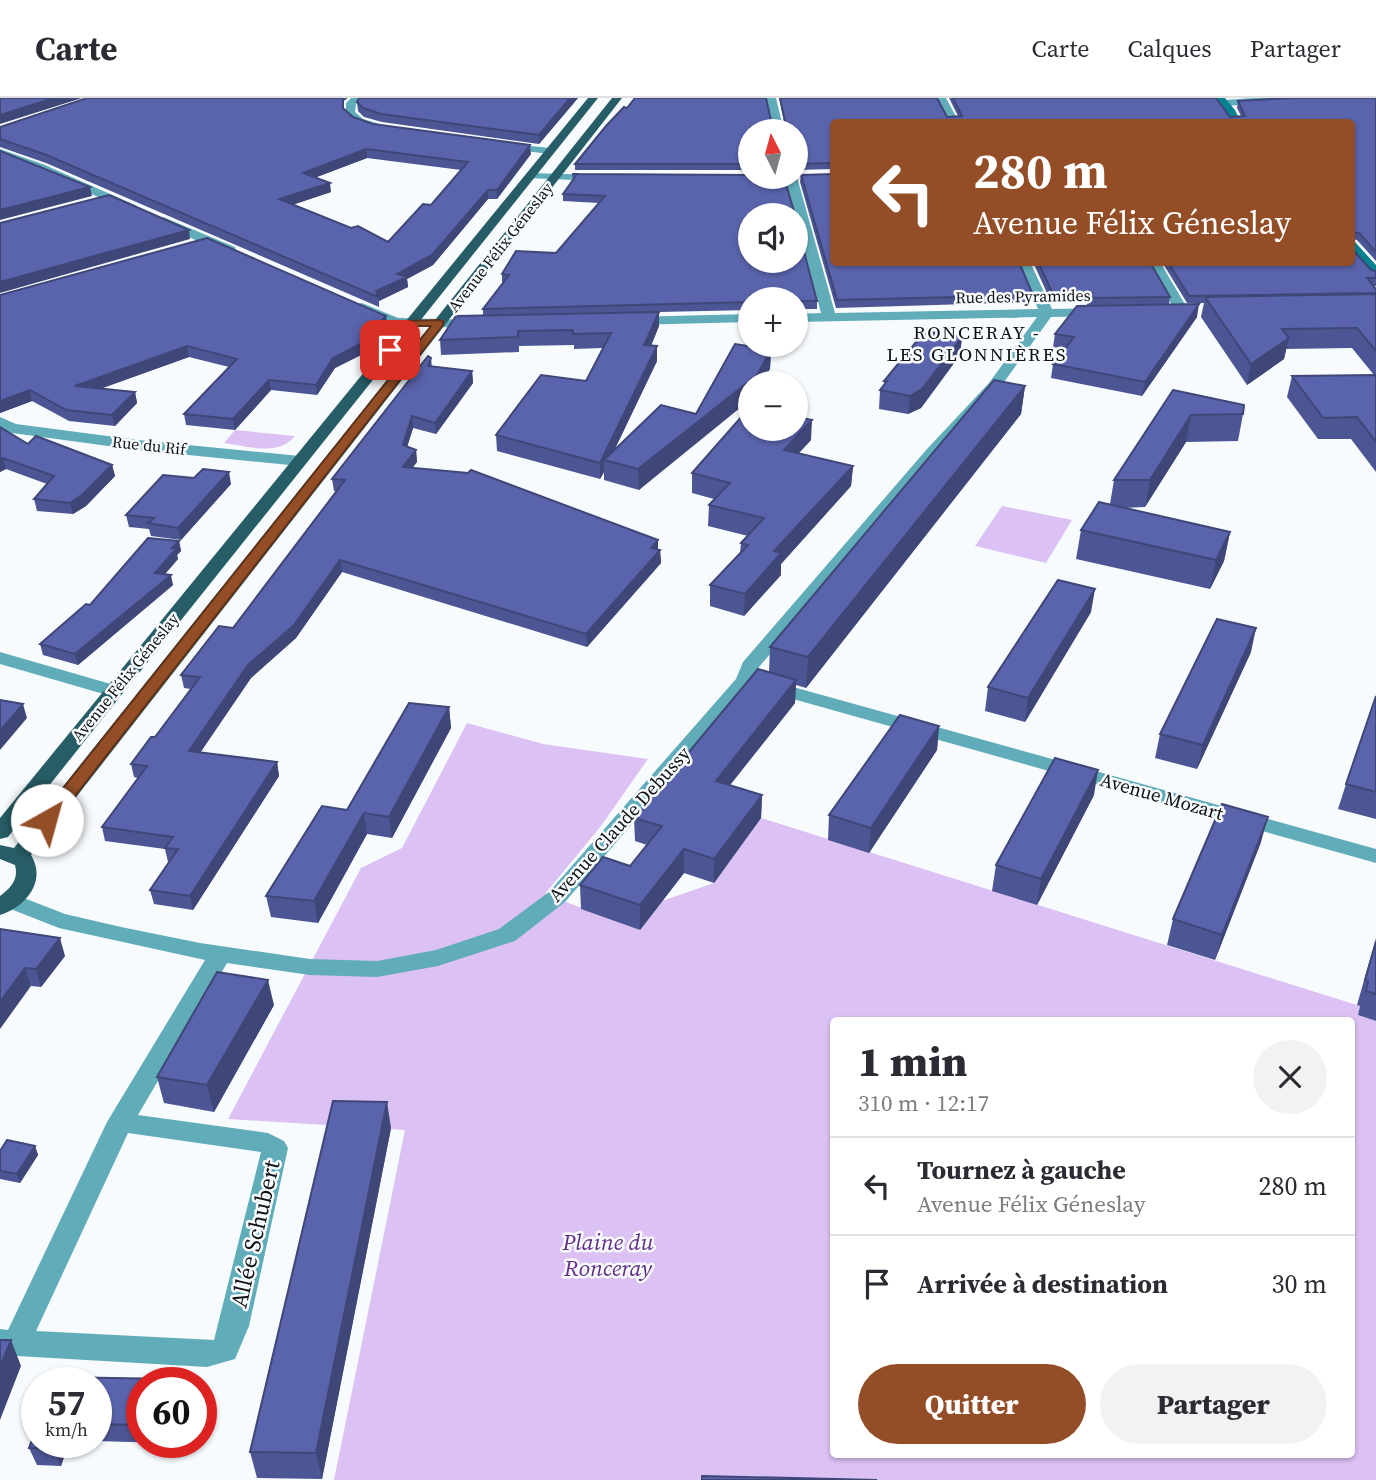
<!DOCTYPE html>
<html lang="fr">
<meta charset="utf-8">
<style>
:root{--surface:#fff;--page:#f2f2f3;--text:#2b2b33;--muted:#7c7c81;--line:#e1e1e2;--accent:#944e27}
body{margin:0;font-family:"Source Serif 4",serif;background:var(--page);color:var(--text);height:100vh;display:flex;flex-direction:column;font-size:26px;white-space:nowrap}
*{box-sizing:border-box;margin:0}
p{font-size:23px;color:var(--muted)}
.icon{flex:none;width:38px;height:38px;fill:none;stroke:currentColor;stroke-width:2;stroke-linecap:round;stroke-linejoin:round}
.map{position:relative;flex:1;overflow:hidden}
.drawer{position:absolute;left:830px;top:919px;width:525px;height:441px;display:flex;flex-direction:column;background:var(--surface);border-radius:7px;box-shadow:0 2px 5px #0004}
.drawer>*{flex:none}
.hud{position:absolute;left:830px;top:21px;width:525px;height:147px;border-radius:7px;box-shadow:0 2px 5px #0004;background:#944e27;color:#fff;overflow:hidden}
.needle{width:46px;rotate:354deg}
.controls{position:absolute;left:738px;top:21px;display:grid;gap:14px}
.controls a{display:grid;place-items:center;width:70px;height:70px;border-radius:50%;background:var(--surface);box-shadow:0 2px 5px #0004;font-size:35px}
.speed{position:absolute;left:21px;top:1269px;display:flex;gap:14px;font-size:35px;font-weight:700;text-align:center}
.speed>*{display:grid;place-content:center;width:91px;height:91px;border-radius:50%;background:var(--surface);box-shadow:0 2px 5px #0004;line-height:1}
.speed small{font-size:18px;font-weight:400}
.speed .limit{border:10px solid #d22;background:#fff;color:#111}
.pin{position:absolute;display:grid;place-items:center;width:60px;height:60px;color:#fff;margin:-30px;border-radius:14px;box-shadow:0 4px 10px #0006}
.me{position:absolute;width:77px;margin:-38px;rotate:38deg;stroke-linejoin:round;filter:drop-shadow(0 0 5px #0008)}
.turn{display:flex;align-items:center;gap:24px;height:147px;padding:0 28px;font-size:32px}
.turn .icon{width:91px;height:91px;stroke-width:2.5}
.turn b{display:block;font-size:49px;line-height:60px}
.round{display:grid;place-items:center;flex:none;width:74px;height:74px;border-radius:37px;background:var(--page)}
.overview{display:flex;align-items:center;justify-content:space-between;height:119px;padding:0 28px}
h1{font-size:42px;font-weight:800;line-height:52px}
.button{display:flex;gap:14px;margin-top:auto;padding:14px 28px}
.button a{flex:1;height:80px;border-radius:42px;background:var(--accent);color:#fff;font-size:28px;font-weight:800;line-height:80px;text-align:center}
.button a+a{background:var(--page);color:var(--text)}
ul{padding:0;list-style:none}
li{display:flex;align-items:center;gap:21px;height:98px;padding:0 28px;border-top:2px solid var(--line)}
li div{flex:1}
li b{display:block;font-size:26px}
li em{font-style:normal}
header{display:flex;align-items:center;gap:42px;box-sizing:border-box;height:98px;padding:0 35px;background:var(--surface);border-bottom:2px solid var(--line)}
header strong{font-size:33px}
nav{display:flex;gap:38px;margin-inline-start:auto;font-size:24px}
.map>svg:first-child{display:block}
</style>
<header>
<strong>Carte</strong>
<nav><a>Carte</a><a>Calques</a><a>Partager</a></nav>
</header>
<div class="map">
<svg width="1376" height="1382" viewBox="0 0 1376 1382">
<rect width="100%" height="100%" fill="#f8fbfe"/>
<path fill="#dcc1f4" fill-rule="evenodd" d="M235,332L295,338C278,359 247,348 224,345Z
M1002,408L1072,422L1046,465L975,448Z
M467,625L543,646L648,661L601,728L545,796L640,832L662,803L714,785L761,720L1360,908L1358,917L1376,923V1382H334L405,1032L228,1021L361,770L402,750ZM833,922H1351V1356H833Z"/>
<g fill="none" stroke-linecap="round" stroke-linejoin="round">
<path fill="#60acb9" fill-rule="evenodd" d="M351,0H362L356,6L355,14L363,21L386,28V32L355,25L346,17V5Z
M766,0H776L784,33H774Z
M936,0H946L959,24H949Z
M1253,0H1308L1303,3L1224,8L1219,5L1224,2Z
M504,45L550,50L556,53L550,56L500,50V46Z
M0,51L45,67L137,108L127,111L0,58Z
M530,75L601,77L607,80L601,83L526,80L524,78Z
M785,79H797L835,215L1038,211L1017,164H1030L1052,211L1099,210L1106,214L1099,218L1051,219L999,291L939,357L759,569L752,586L565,804L515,843L438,868L377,879L310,877L227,865L138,1017L268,1035L284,1043L288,1050L249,1228L235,1261L207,1269L0,1257V1231L8,1232L107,1024L205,862L59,830L3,808L0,802L3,798L11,795L65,816L121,829L200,845L310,861L377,863L436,852L499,831L549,794L736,581L743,564L927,351L989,285L1037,219L796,224V216L821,215ZM128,1035L261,1054L214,1242L36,1233Z
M163,119L235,149L236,152L235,155H225L159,126L157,123Z
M1147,164H1160L1189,213L1187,216H1177Z
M362,205L398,220L477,222L484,226L477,230L396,228L357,212V206Z
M751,216V224L632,227L625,223L632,219Z
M0,319L16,326L138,342L300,358L308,363L300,368L138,352L12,335L0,330Z
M0,554L121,589L124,593L114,599L0,566Z
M768,582L1376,751V765L761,592L758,588L761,584Z"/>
<path fill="#0a8191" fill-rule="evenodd" d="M1214,0H1225L1235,12L1241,24H1231Z
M1351,143L1355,144L1376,167V179L1371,178L1351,155Z"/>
<path fill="#275d66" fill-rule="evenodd" d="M588,0H598L8,739L0,741V720Z
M612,0H622L31,757C47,783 26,809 0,817V798C11,790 19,781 15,767L0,761V747L14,750Z"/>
</g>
<path fill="#4d5694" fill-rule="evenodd" d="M87,0H348L344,3V11L353,19L373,26L531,56L497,101H488L433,167L407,181L408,189L379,203V209L46,65L0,49V29ZM367,60L461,72L431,107L388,144L292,107L331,94L316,79Z
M578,0L539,46L382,24L364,19L358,13L357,4Z
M779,0H937L947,19L958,18L949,0H1216L1230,19L1241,18L1237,10L1238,3L1376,0V163L1357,142L833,24V71L796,72V33H751V72H575V66L627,10L785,28Z
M572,76L751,77L817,203V211H796V201H751V212L659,214V228L651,248L657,263L615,351L696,316L771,252L770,271L639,392L604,382V374L600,381L497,353L496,337L586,283L603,250L574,251V247L519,248V254L441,257L440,242L483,217V211L504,184H502V176L556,155L599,105L563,103V96L573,82Z
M801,77L1033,197L1032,204L836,210L800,84Z
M1033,164H1150L1170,199L1169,206L1197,219L1142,298L1051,280L1053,266L1064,251L1053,249L1055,236L1087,208V203L1051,204Z
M1162,164H1351L1371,172L1376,173V188H1373L1376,191V374L1351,341H1318L1287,299L1292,278L1374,277L1352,250L1286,251L1284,261L1247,287L1201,219L1204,205H1187Z
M0,197L386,218L387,228L363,256L335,270L317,297L271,292L235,332L186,327L184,316L229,269L189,259L101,290L135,294L137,305L115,328L69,323L32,303L0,315Z
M962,239L960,257L921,310L908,316L879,311L880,292L884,288V283Z
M431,260L432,269L472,273L473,285L436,336L413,330L407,349L416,352L417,364L412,370L660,452L661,465L587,549L342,474L296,540L251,580L200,654L277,664L279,678L193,812L154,806L150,792L170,764H168L165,751L105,743L102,729L138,680L134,679L131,666L155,639L191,591L184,590L181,577L233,530L336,393H334L332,381Z
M1025,288L1021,316L806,590L796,587L795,605L730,687L762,697L761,720L714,785L684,775L640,832L581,811L580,787L630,768L647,747L635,743L634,720L769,574L770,549Z
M1173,292L1243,316L1238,343L1186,344L1145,409L1124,410L1230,434L1224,463L1210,491L1076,461L1081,432L1110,406L1114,382Z
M0,329L28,346L112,367L115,378L86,408L73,416L37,413L34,401L47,386L6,371L0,374Z
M811,342L799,355L853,368L851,388L781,466V477L744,518L710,508V487L740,455L741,445L748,438L708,428L709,407L714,401L692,395V375Z
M231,386L181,442L151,438L149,431L129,429L126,417Z
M179,443L181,453L177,457L178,461L165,476L173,487L78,567L43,557L40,546L90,507Z
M1091,514L1025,624L985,613L988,589Z
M1251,554L1197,671L1155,660L1160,636Z
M1376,598V721L1338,711L1346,686Z
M449,609L451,630L392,740L367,736L318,825L271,819L266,798L347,712Z
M939,628L937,652L869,755L828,742L829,717Z
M1094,697L1037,807L992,793L996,767Z
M1261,744L1215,862L1167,847L1173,821Z
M0,831L65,858L41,889L31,888Z
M1376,840V923L1358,917L1360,908L1357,907Z
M274,907L214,1014L164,1005L157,979Z
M391,1030L322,1381L257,1380L250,1354Z
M35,1048L38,1057L20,1085L0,1081V1053Z
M96,1284H142V1344H164V1345L96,1343Z
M69,1344L61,1368L37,1367L29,1350Z"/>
<path fill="#3f4678" d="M54,0H82L0,26V17Z
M570,0H578L539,46V37Z
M530,47L531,56L497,101V92Z
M366,51L367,60L304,84L303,75Z
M330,85L331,94L280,111L279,101Z
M90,89L92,98L0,122V112Z
M488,92V101L433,167L407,181L408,189L379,203L376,193L397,176Z
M189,132L190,141L0,195V184Z
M1199,206L1197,219L1142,298L1145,284Z
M659,214V228L645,262L644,247Z
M386,218L387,228L363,256L335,270L317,297L316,287L333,260Z
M962,239L960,257L921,310L908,316L910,298Z
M1289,240L1284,261L1247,287L1251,266Z
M187,248L189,259L78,299L75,288Z
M657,248V263L609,363L604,362V374L600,381V365Z
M771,252L770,271L762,285H751V301L639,392L638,371Z
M472,273L473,285L436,336L435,325Z
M269,282L271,292L235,332L233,321Z
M1025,288L1021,316L806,590L808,559Z
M30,292L32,303L0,315V303Z
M135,294L137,305L115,328L112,317Z
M1191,317L1186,344L1145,409L1150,382Z
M412,318L413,330L404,359L403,347Z
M812,322L811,342L783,372L784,352Z
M416,352L417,364L404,381L403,369Z
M3,360L6,371L0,374V361Z
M112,367L115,378L86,408L73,416L70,405Z
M853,368L851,388L781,466V477L744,518L745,496L774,453Z
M229,374L231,386L181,442L178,430Z
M1230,434L1224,463L1210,491L1216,462Z
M658,442V454L651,450Z
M179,443L181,453L177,457L178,461L157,485L155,475L172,450Z
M660,452L661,465L587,549L586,536Z
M340,462L342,474L296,540L251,580L192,667L189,653L248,567Z
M171,477L173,487L78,567L75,556Z
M1095,491L1091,514L1025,624L1028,600Z
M1256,530L1251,554L1197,671L1203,647Z
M796,582L795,605L715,706L716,683Z
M23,606L27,620L0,652V633Z
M449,609L451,630L392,740L389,719Z
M939,628L937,652L869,755L871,730Z
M277,664L279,678L193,812L190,798Z
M1098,672L1094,697L1037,807L1041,781Z
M762,697L761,720L714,785V761Z
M364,715L367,736L318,825L314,803Z
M1268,719L1261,744L1215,862L1222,837Z
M684,751V775L640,832V807Z
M60,840L65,858L41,889L36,871Z
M25,870L31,888L0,931V904Z
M268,882L274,907L214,1014L207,987Z
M387,1004L391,1030L322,1381L316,1355Z
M35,1048L38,1057L20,1085L17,1076Z
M11,1242L21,1268L0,1322V1269Z
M56,1344H69L61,1368L54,1350Z"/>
<path fill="#5a64ac" stroke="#3f4678" stroke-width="2" fill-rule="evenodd" d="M0,0H54L0,17Z
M87,0H343V10L353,19L373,26L530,47L497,92H488L432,157L397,176L407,179L376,193L378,199L44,56L0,41V29ZM366,51L468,64L431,107L423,106L388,144L358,128L351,130L279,101L330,85L303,75Z
M359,0H570L539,37L381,16L363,10L357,4Z
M635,0H766L772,27L786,28L780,0H937L947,19L962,18L953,0H1216L1230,19L1245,18L1238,3L1292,0H1376V154L1359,135L1351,134V139V24H833V65L796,66V33H751V66H575L606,28L624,9L627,10Z
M0,53L90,89L0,112Z
M572,76L751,77V79H784L795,117H751V163H796V123L817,203H796V201H751V204L483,211L509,177L502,176L516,153L556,155L605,98L563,96L577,76Z
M833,76V164H1019L1033,197L837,202L801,77Z
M109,97L189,132L0,184V125Z
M207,140L386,218L362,245L333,260L316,287L269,282L233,321L184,316L237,261L187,248L75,288L135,294L112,317L66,312L30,292L0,303V197Z
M1351,150L1371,172L1376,173V180H1367L1376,191V195L1189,198L1168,164H1351Z
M1038,164H1150L1170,199L1088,200L1092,195L1053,196Z
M1376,196V253L1357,230L1282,231L1289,240L1251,266L1205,199Z
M1199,206L1145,284L1053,266L1074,239L1055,236L1077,208Z
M659,214L644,247L657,248L600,365L496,337L541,277L586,283L611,235L573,236V232L518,233V239L440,242L456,218Z
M925,233L962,239L922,291L910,298L880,292L887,283H884Z
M735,246L771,252L757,277L638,371L604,362L661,307L696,316Z
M428,258L431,260L428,268L472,273L435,325L412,318L403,347L416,352L403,369L468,375L471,372L658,442L651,450L660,452L586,536L340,462L294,527L248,567L189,653L277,664L190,798L150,792L178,751L165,750L173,739L102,729L147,668L131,666L151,639H155L200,579L181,577L219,528L233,530L345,382L332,381Z
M1376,277V344L1357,319L1323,320L1292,278Z
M994,282L1025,288L808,559L770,549Z
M1173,292L1244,307L1243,316L1191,317L1150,382H1114Z
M751,308V331H796V319L812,322L784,352L853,368L774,453L781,455L745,496L710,487L748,447L741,445L764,420L709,407L730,385L692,375Z
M0,329L28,346L36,338L112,367L83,396L70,405L34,401L54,378L3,360L0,361Z
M203,371L229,374L178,430L148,425L154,420L126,417L163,377L194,380Z
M1099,404L1230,434L1216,462L1081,432Z
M148,440L179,443L172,450L176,451L155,475L171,477L75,556L40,546L86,506L90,507Z
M1058,482L1095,491L1028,600L988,589Z
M1217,521L1256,530L1203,647L1160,636Z
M758,571L796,582L716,683L762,697L714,761L684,751L640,807L580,787L603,759L630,768L662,728L634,720Z
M1376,598V694L1346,686Z
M0,602L23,606L0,633Z
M409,605L449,609L389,719L364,715L314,803L266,798L322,708L347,712Z
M900,617L939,628L871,730L829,717Z
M1055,660L1098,672L1041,781L996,767Z
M1222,706L1268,719L1222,837L1173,821Z
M0,831L60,840L36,871L25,870L0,904Z
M1376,844V896L1366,893L1368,883L1365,882Z
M217,874L268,882L207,987L157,979Z
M333,1003L387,1004L316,1355L250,1354Z
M7,1042L35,1048L17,1076L0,1073V1053Z
M0,1242H11L0,1269Z
M54,1279L171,1281L170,1284H142V1327L96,1326V1284H52Z
M37,1328V1344H56L54,1350H29Z
M702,1378L877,1382H702Z"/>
<path fill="#944e27" stroke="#603319" stroke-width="2" d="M439,222L443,223V227L53,726H41L39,722L41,718L431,228H414L394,254H386V249L408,223Z"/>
<g text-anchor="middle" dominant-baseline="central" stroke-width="5" stroke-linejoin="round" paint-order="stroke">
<g font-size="16" fill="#0f1112" stroke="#f8fbfe">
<text transform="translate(500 149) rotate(-52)">Avenue Félix Géneslay</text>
<text transform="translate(1023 198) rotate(-1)">Rue des Pyramides</text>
<text transform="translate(149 347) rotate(6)">Rue du Rif</text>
<text transform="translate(125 579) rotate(-51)">Avenue Félix Géneslay</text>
</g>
<g font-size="19" letter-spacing="2" fill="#0f1112" stroke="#f8fbfe">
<text x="977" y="234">RONCERAY -<tspan x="977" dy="22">LES GLONNIÈRES</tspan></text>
</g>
<g font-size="19" fill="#0f1112" stroke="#f8fbfe">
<text transform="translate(1162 698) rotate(16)">Avenue Mozart</text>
<text transform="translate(619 726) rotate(-48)">Avenue Claude Debussy</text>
</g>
<g font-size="23" fill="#0f1112" stroke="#f8fbfe">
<text transform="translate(255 1136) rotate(-77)">Allée Schubert</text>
</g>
<g font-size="23" font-style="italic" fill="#622e85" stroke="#f8fbfe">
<text x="608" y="1144">Plaine du<tspan x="608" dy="26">Ronceray</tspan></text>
</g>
</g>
</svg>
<div class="controls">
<a><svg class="needle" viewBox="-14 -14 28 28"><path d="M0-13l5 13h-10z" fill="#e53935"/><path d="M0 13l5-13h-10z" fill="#7c7c81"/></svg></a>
<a><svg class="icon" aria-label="sound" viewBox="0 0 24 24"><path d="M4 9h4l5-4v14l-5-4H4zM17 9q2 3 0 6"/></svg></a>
<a>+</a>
<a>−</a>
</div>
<div class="speed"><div>57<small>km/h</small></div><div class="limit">60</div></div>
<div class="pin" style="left:390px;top:252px;background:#d93025"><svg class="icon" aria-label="arrive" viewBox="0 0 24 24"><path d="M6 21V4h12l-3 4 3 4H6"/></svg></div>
<svg class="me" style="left:47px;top:722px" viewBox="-20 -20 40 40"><circle r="19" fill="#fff"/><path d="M0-13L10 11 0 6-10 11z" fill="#944e27"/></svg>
<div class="hud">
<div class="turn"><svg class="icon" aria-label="left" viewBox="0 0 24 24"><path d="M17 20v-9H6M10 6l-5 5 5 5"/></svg><div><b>280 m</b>Avenue Félix Géneslay</div></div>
</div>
<section class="drawer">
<div class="overview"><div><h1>1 min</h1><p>310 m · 12:17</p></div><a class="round"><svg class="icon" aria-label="close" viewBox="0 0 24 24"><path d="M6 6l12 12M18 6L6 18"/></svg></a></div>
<ul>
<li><svg class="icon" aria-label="left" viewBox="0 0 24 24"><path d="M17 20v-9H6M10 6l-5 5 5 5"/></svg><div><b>Tournez à gauche</b><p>Avenue Félix Géneslay</p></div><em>280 m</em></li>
<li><svg class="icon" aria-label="arrive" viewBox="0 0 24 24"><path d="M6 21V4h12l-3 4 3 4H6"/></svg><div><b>Arrivée à destination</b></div><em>30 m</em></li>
</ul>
<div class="button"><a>Quitter</a><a>Partager</a></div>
</section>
</div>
